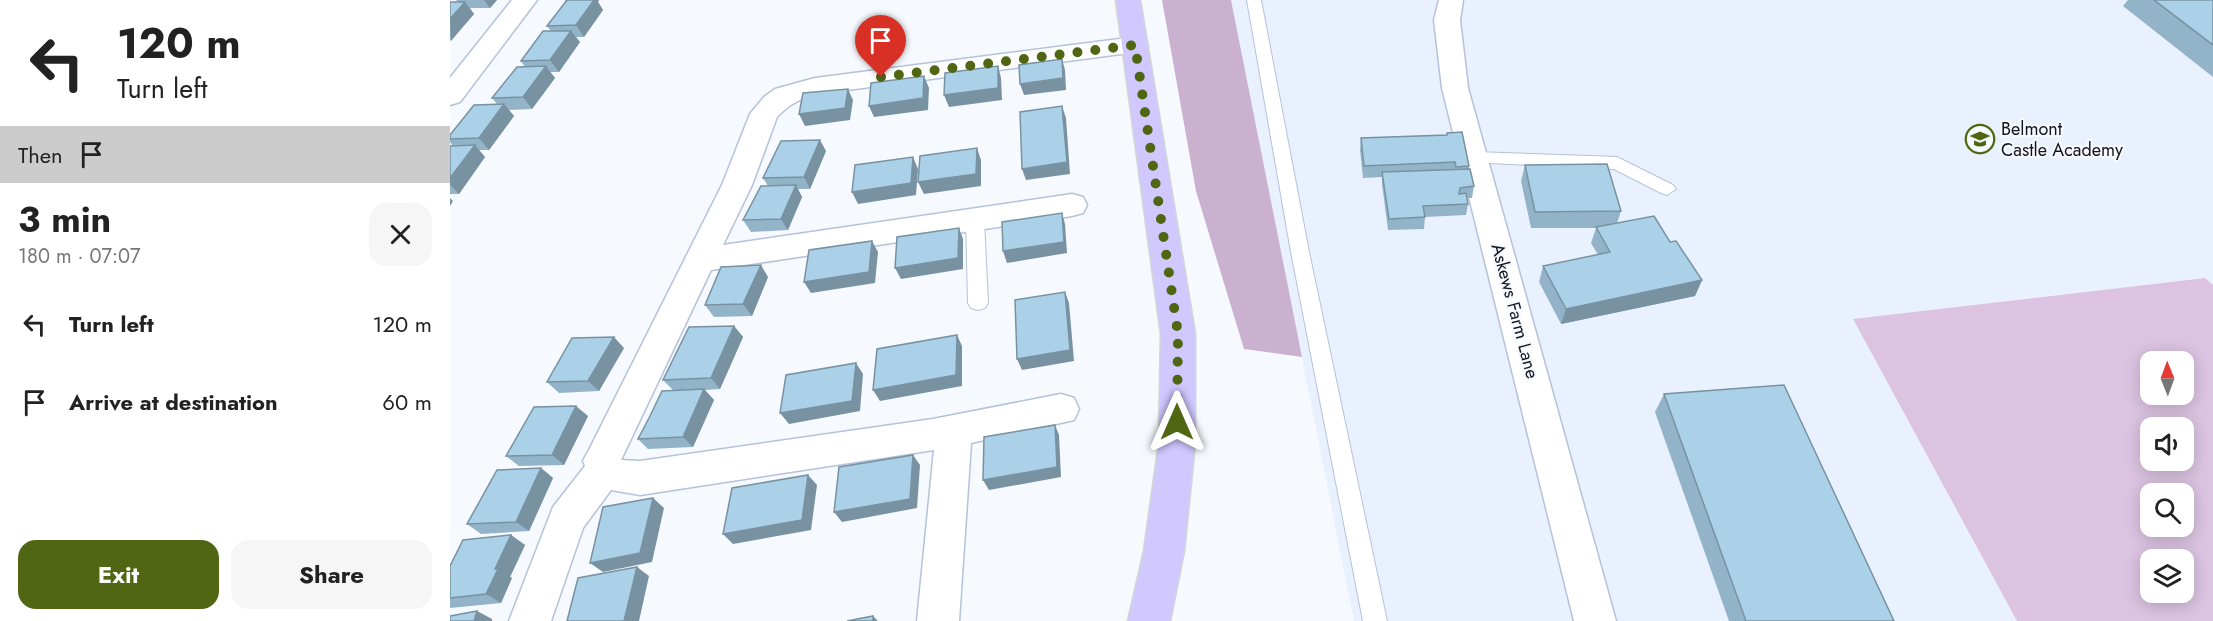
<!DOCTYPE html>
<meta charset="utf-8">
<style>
:root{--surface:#fff;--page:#f6f6f6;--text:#222;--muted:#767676;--accent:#506613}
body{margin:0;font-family:Jost,sans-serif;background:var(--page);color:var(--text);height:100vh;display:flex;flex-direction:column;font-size:22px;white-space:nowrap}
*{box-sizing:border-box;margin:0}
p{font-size:20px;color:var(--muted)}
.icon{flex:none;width:33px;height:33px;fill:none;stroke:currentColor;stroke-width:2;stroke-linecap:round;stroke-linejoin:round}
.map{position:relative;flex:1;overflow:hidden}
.side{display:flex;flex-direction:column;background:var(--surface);width:450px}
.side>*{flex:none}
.banner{background:#fff;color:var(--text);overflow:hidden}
.needle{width:39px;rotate:359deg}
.fabs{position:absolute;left:1690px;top:351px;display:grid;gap:12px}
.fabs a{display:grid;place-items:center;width:54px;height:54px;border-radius:12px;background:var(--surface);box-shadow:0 3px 15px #0003;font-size:30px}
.pin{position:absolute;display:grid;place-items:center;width:51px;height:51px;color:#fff;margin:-62px -26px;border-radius:50% 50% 50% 0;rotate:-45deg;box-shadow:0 0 6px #0007}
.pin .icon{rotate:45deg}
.me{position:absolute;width:66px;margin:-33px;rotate:0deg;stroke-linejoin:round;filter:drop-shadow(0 0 4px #0008)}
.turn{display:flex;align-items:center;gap:21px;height:126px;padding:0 18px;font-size:27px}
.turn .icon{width:78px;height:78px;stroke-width:2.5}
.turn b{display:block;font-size:42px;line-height:51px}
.then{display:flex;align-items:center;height:57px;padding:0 18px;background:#0003;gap:12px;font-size:22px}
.round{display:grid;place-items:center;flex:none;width:63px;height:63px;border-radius:18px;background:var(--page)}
.headline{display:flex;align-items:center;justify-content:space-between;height:102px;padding:0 18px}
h1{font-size:36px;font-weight:700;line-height:45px}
.action{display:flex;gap:12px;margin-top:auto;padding:12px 18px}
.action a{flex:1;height:69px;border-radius:18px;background:var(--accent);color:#fff;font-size:24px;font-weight:700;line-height:69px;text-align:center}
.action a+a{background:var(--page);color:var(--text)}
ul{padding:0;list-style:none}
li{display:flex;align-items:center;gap:18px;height:78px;padding:0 18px}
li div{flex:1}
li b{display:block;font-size:22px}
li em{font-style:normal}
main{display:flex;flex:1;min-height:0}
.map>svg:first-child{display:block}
</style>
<main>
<section class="side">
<div class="banner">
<div class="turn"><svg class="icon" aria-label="left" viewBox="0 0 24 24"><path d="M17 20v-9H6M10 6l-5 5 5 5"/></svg><div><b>120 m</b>Turn left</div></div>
<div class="then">Then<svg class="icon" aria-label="arrive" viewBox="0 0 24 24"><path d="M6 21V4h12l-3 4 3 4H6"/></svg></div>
</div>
<div class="headline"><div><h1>3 min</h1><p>180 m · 07:07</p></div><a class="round"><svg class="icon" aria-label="close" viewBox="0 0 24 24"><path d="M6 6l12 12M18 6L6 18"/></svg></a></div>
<ul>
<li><svg class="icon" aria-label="left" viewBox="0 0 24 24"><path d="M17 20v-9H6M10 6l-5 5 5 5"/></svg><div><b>Turn left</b></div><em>120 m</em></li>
<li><svg class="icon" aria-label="arrive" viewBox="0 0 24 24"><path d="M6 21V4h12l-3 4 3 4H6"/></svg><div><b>Arrive at destination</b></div><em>60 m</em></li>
</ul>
<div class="action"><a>Exit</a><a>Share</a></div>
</section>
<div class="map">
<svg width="1763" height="621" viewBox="0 0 1763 621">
<rect width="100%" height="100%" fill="#f6f9fe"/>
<path fill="#eaf1fe" d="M781,0H1763V285L1754,278L1403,319L1567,621H904Z"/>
<path fill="#dbc3e1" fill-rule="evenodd" d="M1755,278L1763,285V621H1567L1403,319ZM1701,362H1734V394H1701ZM1701,428H1734V460H1701ZM1701,494H1734V526H1701ZM1701,560H1734V592H1701Z"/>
<path fill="#cab1d0" d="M712,0H781L852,357L794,349L746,191Z"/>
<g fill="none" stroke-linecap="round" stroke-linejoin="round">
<g stroke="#b5c2db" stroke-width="2">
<path id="service" d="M797,0H811L859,252L937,621H913L841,252Z
M1025,152L1167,157L1223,185L1226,189L1217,195L1211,193L1164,169L1019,162L1016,158Z
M525,213L531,214L534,219L538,303L535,308L528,310L521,308L518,303L516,219L519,214Z"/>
</g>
<g stroke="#b5c2db" stroke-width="3">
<path id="minor" d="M62,0H87L10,102L0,105V78Z
M989,0H1013L1010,20L1018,88L1166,621H1124L992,88L984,20Z
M685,37L694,39L698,45L694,51L367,94C350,99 339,104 327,117L302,185L273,245L622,194L633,197L637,205L633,213L622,216L261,270L171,460L190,461L483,419L611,394L624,398L629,409L624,420L521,443L509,621H467L484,450L190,495L161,490L133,528L101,621H59L103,507L135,466L133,461L139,450L272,185L300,114L314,97L325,89L365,78Z"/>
</g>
<g stroke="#d4d5d7" stroke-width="3">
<path id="primary" d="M666,0H690L745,334V443L734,551L720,621H678L694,551L709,443L711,334Z"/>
</g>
<use href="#service" fill="#fff" fill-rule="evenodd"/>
<use href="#minor" fill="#fff" fill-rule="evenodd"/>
<use href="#primary" fill="#d1c8ff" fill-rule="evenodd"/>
</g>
<path fill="#93b4c8" d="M6,0H47L40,8H20L24,14L0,41V2H8Z
M115,0H149L148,2L153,10L134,37H126L130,42L109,72H100L105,78L82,109L59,110L64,116L39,150H29L35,157L9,194H0V146H3L0,142V135L47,104L42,98L75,67L71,61L101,31L97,26L116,2Z
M1678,0H1763V77L1673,6Z
M997,133L1019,166V169L1024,186L1022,198H1017L1018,204L1016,215L975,217L974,229L938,230L932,184V177L913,178L910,150L911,138L996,136Z
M376,151L360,189H348L352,197L338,230L301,232L293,220L318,186L313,178Z
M1075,165L1171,211L1167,223L1220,242L1252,280L1245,296L1111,324L1089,282L1093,266L1148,255L1141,243L1146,228H1081L1071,181Z
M318,277L302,316L264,317L255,305Z
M284,326L293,337L270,389L255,390L264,400L243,447L198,449L188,439L223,390L213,380Z
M174,348L149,391L109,393L97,382Z
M1214,394L1444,621H1279L1205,412Z
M138,416L114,465L69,466L56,456Z
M91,468L103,478L79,531L31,534L17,524Z
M61,535L75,545L60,577L62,578L51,603L0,608V566Z"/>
<path fill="#7892a2" d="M34,0H47L40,8Z
M142,0H149L148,2L153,10L134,37L126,25Z
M15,2L24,14L1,41L0,19Z
M121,31L130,42L109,72L100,60Z
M612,59L615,70L616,90L574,95L570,84Z
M96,66L105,78L82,109L73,97Z
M548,66L551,78L552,100L499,107L494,95Z
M474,76L479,88L478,110L424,117L419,106Z
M398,89L403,100L400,120L355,126L349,114Z
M54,104L64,116L39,150L29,138Z
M612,106L616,118L620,174L576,180L572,169Z
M370,140L376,151L360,189L354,177Z
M25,145L35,157L9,194L0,185V178Z
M527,148L531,160V186L474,194L468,182Z
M463,157L468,169L466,195L408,204L402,192Z
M346,185L352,197L338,230L331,219Z
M0,198L3,201L0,206Z
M612,213L615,224L617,253L557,263L553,251Z
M509,228L513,239V269L451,279L445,268Z
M422,241L428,252L425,283L361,293L354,282Z
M311,265L318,277L302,316L293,304Z
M1252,280L1245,296L1111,324L1116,309Z
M615,292L619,303L624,361L572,370L567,359Z
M284,326L293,337L270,389L261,378Z
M507,335L512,346V386L430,401L423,390Z
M164,337L174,348L149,391L138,381Z
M406,363L413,374L410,411L339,424L330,413Z
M254,389L264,400L243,447L233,437Z
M126,406L138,416L114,465L102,455Z
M605,425L609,435L611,477L539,490L533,480Z
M463,455L470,465L467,508L392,522L384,512Z
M91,468L103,478L79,531L66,522Z
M358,475L367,485L361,530L283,544L273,534Z
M203,498L214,508L202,562L153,572L140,563Z
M61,535L75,545L60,577L62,578L51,603L36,594L45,569Z
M187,567L199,576L189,621H174Z
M27,611L42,619V621H24Z
M423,616L428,621H423Z"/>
<path fill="#abd1e8" stroke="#7892a2" stroke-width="1.5" d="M117,0H144L126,25L97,26Z
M1704,0H1763V45Z
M0,2H15L0,19Z
M93,31H121L100,60L71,61Z
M612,59L613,78L570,84L569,65Z
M96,66L73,97L42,98L67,67Z
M548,66V88L494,95L495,73Z
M474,76L473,98L419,106L421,83Z
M398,89L395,108L349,114L353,93Z
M54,104L29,138L0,139V135L24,105Z
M612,106L617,162L572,169L570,112Z
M1012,132L1019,166L1006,167L1005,162L914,166L911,138L997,135V133Z
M370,140L354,177L313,178L331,141Z
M25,145L0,178V146Z
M527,148L526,174L468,182L470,156Z
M463,157L461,183L402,192L405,165Z
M1157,164L1171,211L1085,212L1075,165Z
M1020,169L1024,186L1010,188L1009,194L1016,193L1018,204L973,206L975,217L939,219L932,172Z
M346,185L331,219L293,220L311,186Z
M612,213L614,242L553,251L552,222Z
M1204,216L1220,242L1226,241L1252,280L1116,309L1093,266L1160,252L1146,227Z
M509,228L508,258L445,268L447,237Z
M422,241L419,272L354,282L359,250Z
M311,265L293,304L255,305L271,267Z
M615,292L620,350L567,359L565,300Z
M284,326L261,378L213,380L239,327Z
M507,335L506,375L423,390L427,349Z
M164,337L138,381L97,382L122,338Z
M406,363L402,401L330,413L336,375Z
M1334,385L1444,621H1296L1214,394Z
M254,389L233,437L188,439L199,418L212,391Z
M126,406L102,455L56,456L84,407Z
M605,425L607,467L533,480L534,437Z
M463,455L460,499L384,512L389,467Z
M91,468L66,522L17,524L47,470Z
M358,475L352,520L273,534L282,488Z
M203,498L190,553L140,563L153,507Z
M61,535L45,569H48L36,594L0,598V566L13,540Z
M187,567L174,621H117L128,578Z
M27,611L24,621H0V616Z
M423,616V621H397Z"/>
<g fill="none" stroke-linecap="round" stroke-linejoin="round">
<path stroke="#506613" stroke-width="10" stroke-dasharray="0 18" d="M431,77L685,45L728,334L727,422"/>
</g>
<defs>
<g id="school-ring" transform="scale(1.5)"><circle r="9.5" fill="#f6f9fe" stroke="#506613" stroke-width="1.5"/><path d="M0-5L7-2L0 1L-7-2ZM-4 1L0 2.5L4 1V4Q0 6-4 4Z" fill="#506613"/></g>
</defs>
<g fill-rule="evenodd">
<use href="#school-ring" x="1530" y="139"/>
</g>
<g text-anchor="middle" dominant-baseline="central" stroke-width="4.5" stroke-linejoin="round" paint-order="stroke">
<g font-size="18" fill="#12161f" stroke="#f6f9fe" text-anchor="start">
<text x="1551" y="129">Belmont<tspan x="1551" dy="21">Castle Academy</tspan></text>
</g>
<g font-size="18" fill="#12161f" stroke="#f6f9fe">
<text transform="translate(1065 311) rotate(75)">Askews Farm Lane</text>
</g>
</g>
</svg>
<div class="fabs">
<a><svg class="needle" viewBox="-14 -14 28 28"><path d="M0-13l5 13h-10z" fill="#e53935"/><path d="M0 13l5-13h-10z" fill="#767676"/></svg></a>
<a><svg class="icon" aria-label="sound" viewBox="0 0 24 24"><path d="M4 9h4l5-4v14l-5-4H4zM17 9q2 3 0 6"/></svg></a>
<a><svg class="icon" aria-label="search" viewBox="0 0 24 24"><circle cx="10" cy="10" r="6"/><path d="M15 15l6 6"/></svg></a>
<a><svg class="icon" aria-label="layers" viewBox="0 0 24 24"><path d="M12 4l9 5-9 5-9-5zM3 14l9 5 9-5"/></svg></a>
</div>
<div class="pin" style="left:431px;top:77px;background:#d93025"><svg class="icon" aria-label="arrive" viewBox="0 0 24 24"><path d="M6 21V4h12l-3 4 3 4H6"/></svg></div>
<svg class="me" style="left:727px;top:422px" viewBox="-20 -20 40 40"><path d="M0-17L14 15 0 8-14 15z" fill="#506613" stroke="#fff" stroke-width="4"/></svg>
</div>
</main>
